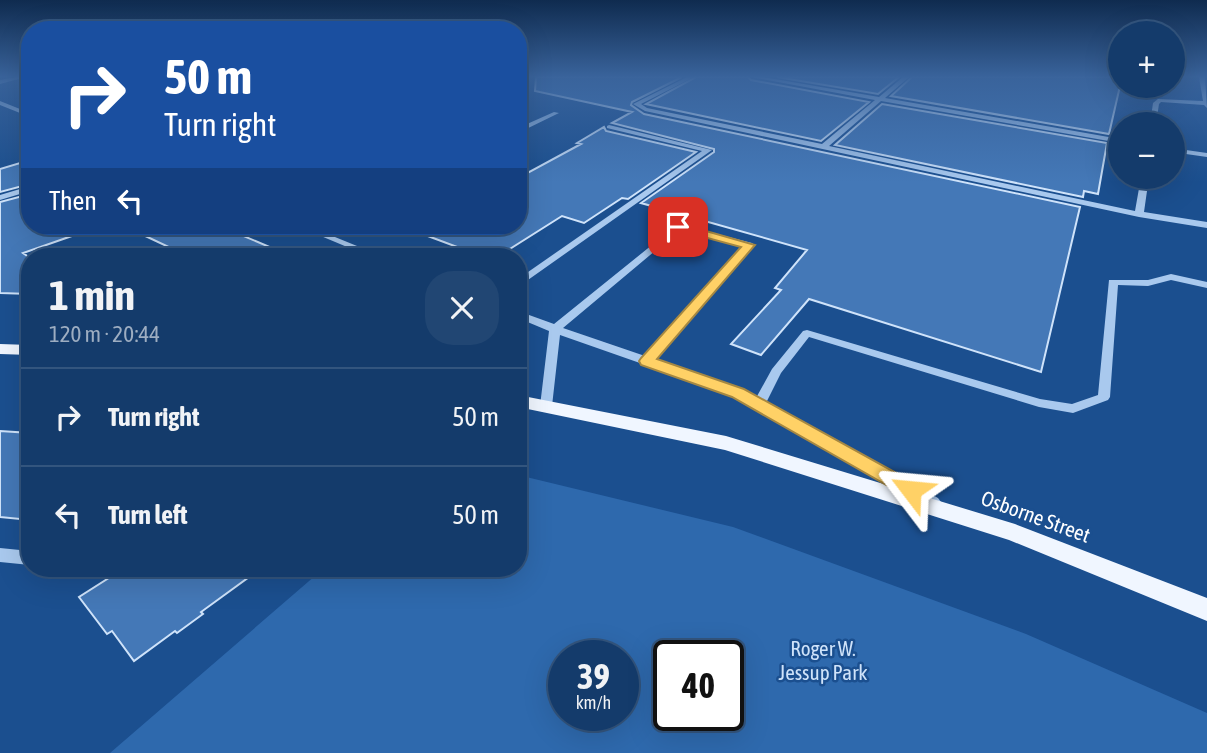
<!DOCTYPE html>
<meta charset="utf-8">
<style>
:root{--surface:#143b6b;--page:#214673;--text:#f1f3f6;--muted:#9dadc1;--line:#33557e}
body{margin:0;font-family:"Asap Condensed",sans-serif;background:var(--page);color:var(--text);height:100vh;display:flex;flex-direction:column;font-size:26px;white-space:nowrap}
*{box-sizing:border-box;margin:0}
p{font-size:23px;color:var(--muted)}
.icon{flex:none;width:38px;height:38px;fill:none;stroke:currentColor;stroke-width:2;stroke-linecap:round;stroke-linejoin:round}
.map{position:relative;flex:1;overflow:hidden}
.details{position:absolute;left:21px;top:248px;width:506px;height:329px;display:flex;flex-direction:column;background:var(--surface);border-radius:28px;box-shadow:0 7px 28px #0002,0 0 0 2px var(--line)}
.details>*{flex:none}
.guide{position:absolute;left:21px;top:21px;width:506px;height:214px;border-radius:28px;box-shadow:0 7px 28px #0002,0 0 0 2px var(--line);background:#1a4fa0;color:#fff;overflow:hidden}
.tools{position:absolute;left:1108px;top:21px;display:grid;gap:14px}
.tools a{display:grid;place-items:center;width:77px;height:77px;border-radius:50%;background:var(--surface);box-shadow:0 7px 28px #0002,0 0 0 2px var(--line);font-size:35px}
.speed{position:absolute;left:548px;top:640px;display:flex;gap:14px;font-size:35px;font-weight:700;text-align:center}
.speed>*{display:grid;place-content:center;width:91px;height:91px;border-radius:50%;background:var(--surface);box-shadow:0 7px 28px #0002,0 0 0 2px var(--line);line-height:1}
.speed small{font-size:18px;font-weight:400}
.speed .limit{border:4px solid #111;border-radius:10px;background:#fff;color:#111}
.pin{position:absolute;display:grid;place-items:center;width:60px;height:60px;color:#fff;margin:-30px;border-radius:14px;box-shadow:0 4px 10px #0006}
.me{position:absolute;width:77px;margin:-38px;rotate:299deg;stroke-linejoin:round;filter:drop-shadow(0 0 5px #0008)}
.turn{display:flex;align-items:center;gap:24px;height:147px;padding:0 28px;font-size:32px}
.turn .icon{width:91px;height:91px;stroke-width:2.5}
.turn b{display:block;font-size:49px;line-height:60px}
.then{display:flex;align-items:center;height:66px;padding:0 28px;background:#0003;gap:14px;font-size:26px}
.round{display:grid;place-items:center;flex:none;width:74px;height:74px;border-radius:28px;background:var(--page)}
.summary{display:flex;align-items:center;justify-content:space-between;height:119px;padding:0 28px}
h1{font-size:42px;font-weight:700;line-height:52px}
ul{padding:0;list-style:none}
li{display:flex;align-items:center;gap:21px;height:98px;padding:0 28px;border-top:2px solid var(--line)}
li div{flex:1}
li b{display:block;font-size:26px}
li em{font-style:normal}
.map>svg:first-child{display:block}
</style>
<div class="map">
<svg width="1207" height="753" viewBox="0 0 1207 753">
<rect width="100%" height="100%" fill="#1b4f8f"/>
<path fill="#2e69ad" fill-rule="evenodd" d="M518,475L733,527L1026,634L1207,713V753H110L323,569H518ZM564,656H623V716H564ZM668,656H728V716H668Z"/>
<path fill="#4478b7" stroke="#cfe3fa" stroke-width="2" d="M536,77H682L632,102L631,105L644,114L1080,207L1041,372L809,299L761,355L731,344L781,290L775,288L807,250L641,203L714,152V149L612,123L632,112L535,91Z
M696,77H748L751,80L869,102L821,141L646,104Z
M777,77H899L878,94Z
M912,77H1120V86L1109,134L891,96Z
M882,104L1107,143L1098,194L1084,191L1083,197L835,145Z
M604,127L606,131L696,152L628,199L622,198L584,223L562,216L497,257H484L409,229V226H518V178L581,144L577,143Z
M30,160V184L0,192V169Z
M30,194V226H88L89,230L23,253L30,258V294L0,293V202Z
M124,226H220L293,257H190Z
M0,431L30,433V520L0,517Z
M123,569H260L201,612L203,614L177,633L175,631L134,661L112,631L107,634L79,597Z"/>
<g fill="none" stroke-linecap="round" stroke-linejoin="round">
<path fill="#a9c9ee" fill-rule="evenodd" d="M16,77H26L0,84V80Z
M687,77H694L641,104L647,108L822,144L875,100L751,77H763L879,97L903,77H909L885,98L1120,139V143L881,101L829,146L1135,211L1141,177H1149L1144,212L1207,222V228L1139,217L645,111L633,104Z
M1199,77H1205L1207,108L1204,105L1161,102L1159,104L1156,124H1150L1153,103L1158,99L1203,101Z
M0,101L30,113V117L0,105Z
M554,112L559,113L518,133V128Z
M609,125L712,150L518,287V279L702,151L607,128V126Z
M1172,148L1207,153V157L1172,152Z
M30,186V191L0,200V195Z
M678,224L752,243L754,245L655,360L742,390L756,398L772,369L803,331L807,330L1040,399L1072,404L1098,395L1109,280H1148L1171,274L1207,282V288L1171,280L1148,286L1118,285L1110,397L1108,400L1073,413L1039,407L809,337L781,373L766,403L938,498L941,502L938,506L933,508L734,396L560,335L552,406L546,410L541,409L540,406L549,331L518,318V311L554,324ZM680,230L743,246L645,356L563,328Z
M297,226H308L384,257H371Z
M0,548L30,551V565L0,562Z"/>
<path fill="#f0f6ff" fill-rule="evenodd" d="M0,344L30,345V355L0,354Z
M518,395L726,436L1015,524L1207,598V621L1009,540L725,450L518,407Z"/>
</g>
<linearGradient id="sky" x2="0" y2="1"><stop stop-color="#0f2b4f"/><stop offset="0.42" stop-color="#39639b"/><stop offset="1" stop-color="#39639b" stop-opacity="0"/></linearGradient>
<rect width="1207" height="182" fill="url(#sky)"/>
<path fill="#ffd166" stroke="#a68842" stroke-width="2" d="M678,223L755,245L657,359L744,389L918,485L920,490L918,495L911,497L904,495L732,397L641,365L639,361L641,358L741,247L674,229L673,227Z"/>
<g text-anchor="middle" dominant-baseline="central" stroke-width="5" stroke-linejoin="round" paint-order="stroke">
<g font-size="21" fill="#fff" stroke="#1b4f8f">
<text transform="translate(1036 516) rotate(20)">Osborne Street</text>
</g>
<g font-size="21" fill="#cfe3fa" stroke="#1b4f8f">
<text x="823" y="648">Roger W.<tspan x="823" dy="24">Jessup Park</tspan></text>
</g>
</g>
</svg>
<div class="tools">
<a>+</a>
<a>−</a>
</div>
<div class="speed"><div>39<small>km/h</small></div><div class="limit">40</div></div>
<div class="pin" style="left:678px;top:227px;background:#d93025"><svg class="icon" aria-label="arrive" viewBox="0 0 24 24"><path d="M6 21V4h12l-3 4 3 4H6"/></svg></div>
<svg class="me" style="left:911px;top:490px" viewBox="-20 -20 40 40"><path d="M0-17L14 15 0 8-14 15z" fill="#ffd166" stroke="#fff" stroke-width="4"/></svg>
<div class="guide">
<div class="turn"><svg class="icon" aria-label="right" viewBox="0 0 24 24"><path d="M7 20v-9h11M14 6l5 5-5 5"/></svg><div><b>50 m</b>Turn right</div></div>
<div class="then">Then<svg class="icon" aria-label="left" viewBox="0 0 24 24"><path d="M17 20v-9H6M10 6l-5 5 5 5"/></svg></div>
</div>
<section class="details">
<div class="summary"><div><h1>1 min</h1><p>120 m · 20:44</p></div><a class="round"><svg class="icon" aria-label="close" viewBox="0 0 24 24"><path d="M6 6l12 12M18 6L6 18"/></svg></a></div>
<ul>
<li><svg class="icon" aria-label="right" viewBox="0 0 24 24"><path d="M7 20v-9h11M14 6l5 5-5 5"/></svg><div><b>Turn right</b></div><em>50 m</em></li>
<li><svg class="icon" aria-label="left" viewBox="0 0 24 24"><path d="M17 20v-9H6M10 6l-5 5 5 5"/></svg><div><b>Turn left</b></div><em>50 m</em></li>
</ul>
</section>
</div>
